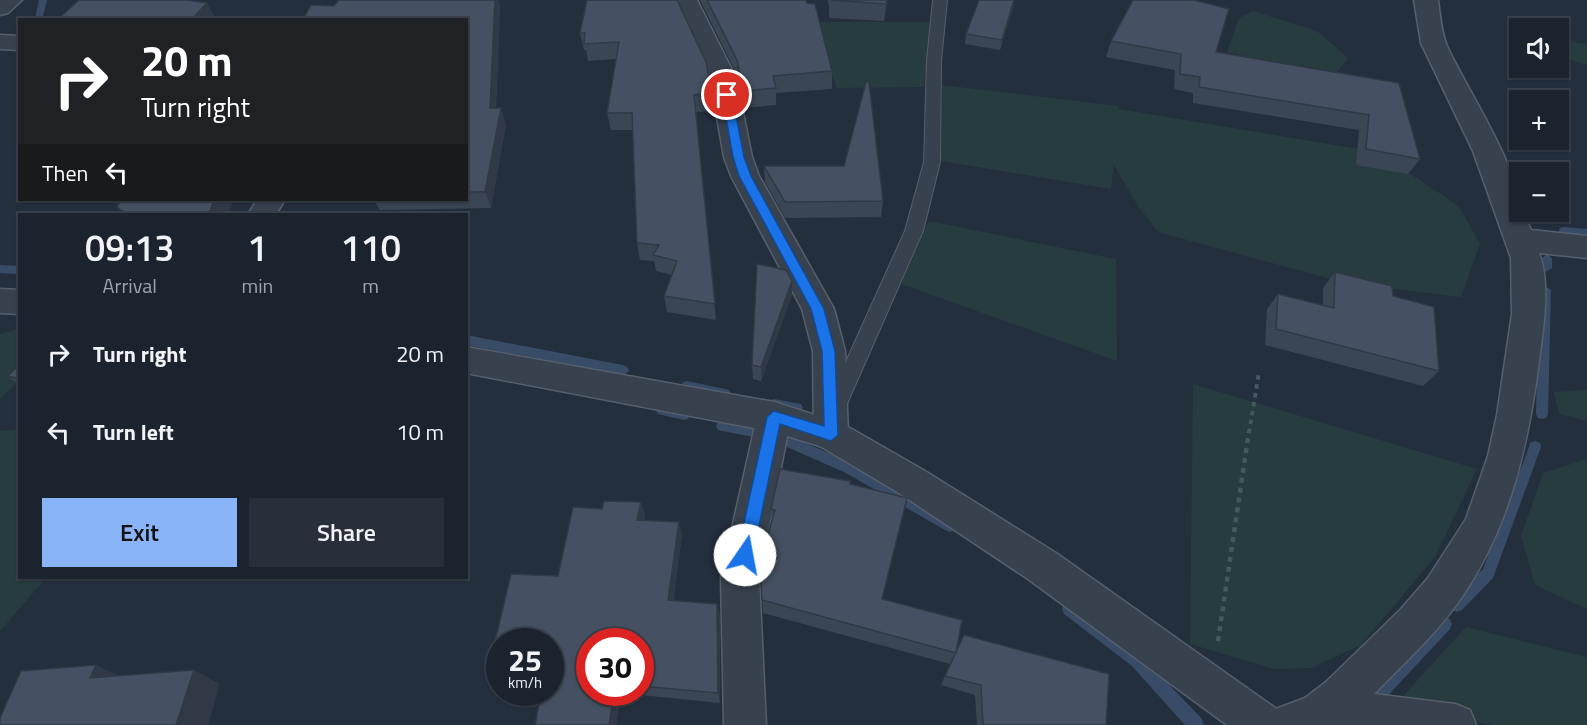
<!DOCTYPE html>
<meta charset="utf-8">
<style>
:root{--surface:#1b232e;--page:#282f3a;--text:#f1f3f6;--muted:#a0a4aa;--line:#39404a;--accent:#8ab4f8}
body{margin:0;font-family:"Titillium Web",sans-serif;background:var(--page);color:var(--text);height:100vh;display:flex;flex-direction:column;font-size:22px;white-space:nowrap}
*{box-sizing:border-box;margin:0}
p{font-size:20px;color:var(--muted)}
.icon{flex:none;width:33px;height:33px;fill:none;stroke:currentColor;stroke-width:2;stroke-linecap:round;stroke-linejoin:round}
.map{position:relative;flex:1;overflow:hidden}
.drawer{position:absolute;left:18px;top:213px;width:450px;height:366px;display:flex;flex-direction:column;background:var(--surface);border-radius:0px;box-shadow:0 2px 4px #0004,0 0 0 2px var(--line)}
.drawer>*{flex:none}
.hud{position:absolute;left:18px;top:18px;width:450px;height:183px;border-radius:0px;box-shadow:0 2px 4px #0004,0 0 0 2px var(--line);background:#202124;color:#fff;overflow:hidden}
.controls{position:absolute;left:1509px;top:18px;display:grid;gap:12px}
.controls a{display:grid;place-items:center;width:60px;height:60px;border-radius:0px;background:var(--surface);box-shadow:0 2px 4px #0004,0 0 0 2px var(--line);font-size:30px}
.speed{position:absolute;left:486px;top:628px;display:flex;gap:12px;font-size:30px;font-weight:700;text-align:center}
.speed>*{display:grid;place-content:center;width:78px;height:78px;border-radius:50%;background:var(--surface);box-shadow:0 2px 4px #0004,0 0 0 2px var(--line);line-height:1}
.speed small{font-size:15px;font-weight:400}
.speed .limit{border:9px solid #d22;background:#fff;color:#111}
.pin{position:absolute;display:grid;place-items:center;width:51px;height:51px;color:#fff;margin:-26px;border:3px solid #fff;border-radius:50%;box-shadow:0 2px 6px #0007}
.me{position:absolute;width:66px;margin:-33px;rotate:12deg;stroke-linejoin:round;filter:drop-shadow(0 0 4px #0008)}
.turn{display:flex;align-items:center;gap:21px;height:126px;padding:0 24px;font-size:27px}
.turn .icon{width:78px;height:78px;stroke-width:2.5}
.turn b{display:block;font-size:42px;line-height:51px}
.then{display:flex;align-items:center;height:57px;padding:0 24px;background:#0003;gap:12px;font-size:22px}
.eta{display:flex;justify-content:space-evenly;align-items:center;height:102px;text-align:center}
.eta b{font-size:36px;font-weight:600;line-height:42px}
.action{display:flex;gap:12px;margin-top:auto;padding:12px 24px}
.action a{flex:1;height:69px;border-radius:0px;background:var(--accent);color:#111;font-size:24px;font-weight:600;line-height:69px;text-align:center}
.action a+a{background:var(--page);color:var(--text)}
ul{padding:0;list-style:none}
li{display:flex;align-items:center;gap:18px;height:78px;padding:0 24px}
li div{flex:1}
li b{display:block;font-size:22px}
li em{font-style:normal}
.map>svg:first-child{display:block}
</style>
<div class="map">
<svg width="1587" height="725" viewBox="0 0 1587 725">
<rect width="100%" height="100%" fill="#242f3e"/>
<path fill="#263c3f" d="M1253,11L1317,31L1348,58L1334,76L1227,52L1239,18Z
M812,22H931L924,87L837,88Z
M1559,40L1587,44V65L1559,56Z
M942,85L1119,106V109L1377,152L1459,206L1480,244L1461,297L1345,283L1158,232L1138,206L1114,165L1111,189L941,161Z
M929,221L1116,259L1117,361L901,284Z
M19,329V381L0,399V334Z
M1193,384L1477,469L1435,557L1361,645L1311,668L1274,669L1190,644Z
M1587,390V421L1559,414L1554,392Z
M19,429L20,578H46L0,631V431Z
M1587,459V609L1535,585L1521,536L1543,473Z
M1466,627L1587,657V725H1493L1393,707Z"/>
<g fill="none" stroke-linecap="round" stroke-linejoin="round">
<path fill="#394c67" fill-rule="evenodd" d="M39,0H47L42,20L35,18Z
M1564,227L1587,229V237L1560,234L1559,231L1560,228Z
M1547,254L1552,258V268L1546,272L1540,268L1542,258Z
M0,265L20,266V274L0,273Z
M1545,286L1551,290L1548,414L1546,418L1542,419L1538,418L1536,414L1539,290Z
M466,335L623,365L627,367L629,370L627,373L623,375L466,345Z
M687,381L725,389L729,390L731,394L729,398L725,399L687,391L683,390L681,386L683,382Z
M774,399L801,404L803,408L801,412C793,415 778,411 770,408L768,404L770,400Z
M662,405L688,411L690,415L688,419L684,420L658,414L656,410L658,406Z
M722,421L759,428L763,429L765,433L763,437L759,438L722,431L718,430L716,426L718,422Z
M792,437L856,465L955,522L957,526L955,530L950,532L945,530L846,473L787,447L786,443L787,439Z
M1535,441L1540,443L1541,447L1493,578L1462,610L1457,612L1452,610L1450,605L1452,600L1483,569L1529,447L1530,443Z
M1069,602L1142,656L1202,719L1204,725H1185L1132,666L1064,614L1062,609L1064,604Z
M1445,617L1450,619L1452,624L1450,629L1379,705L1374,708L1369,705L1366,700L1369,695L1440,619Z"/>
<g stroke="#565f6c" stroke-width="2">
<path id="service" d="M933,0H947L941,61L940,162L923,231L846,406L843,412L836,414L829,412L826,406L905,231L924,162L927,61Z"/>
</g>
<g stroke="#565f6c" stroke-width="3">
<path id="minor" d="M0,0H22L8,13L0,15Z
M673,0H697L736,78L752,157L759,176L834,309L845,351L848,435L843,446L831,450L819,446L814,435L813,351L802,309L731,176L724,157L710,78Z
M1414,0H1438C1440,14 1441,32 1447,46C1466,88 1520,168 1520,212H1523L1531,230L1587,236V258L1539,253C1551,285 1543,328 1539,361C1528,448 1509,531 1457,604C1433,637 1402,665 1374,694L1455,704L1470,710L1476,725H1267L1273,710L1305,698L1326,682L1401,609L1428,578L1466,519L1488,456L1497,415L1512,314L1511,258L1473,151L1421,43Z
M0,35L20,36V50L0,49Z
M257,200H285L276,214H248Z
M774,402L786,407L791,417L759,577L766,725H724L721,577L757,417L762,407Z"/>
</g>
<g stroke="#565f6c" stroke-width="3">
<path id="tertiary" d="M0,289L20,290V314L0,313Z
M466,347L774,402L843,424L925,471L1056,553L1278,710L1284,725H1227L1028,579L899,493L820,446L774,432L466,373Z"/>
</g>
<path stroke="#44595c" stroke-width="4" stroke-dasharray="4.5 4.5" stroke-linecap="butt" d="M1249,433L1259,372"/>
<path stroke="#44595c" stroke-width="4.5" stroke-dasharray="5 5" stroke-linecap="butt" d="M1218,641L1249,431"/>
<use href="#service" fill="#38414e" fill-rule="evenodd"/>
<use href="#minor" fill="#38414e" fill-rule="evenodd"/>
<use href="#tertiary" fill="#38414e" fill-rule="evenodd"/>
</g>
<path fill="#3b4654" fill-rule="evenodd" d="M339,0H498L500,5L496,108L506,124L491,208L380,210L374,200H466V20L334,6Z
M587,0L712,93L713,111L696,112L716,320L667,312L664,296L672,275L656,271L654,261L640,260L637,243L633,130H611L607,113L616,59L588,61L586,50H584L580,33Z
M700,0H806L832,71V89L776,93V105L744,108L738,77Z
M828,0H888L884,21L829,18V7Z
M1014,5L1000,50L965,44L966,34Z
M1111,41L1216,52L1399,83L1420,159L1408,174L1356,165L1359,130L1193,103V93L1174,89L1175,70L1106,57Z
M764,166L883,201L881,217L785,218L765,182Z
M1335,272L1393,296L1439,371L1423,386L1265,345L1267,309L1278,294L1323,305V288Z
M792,281V295L761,381L753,379L752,365Z
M20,364V386L8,376Z
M850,484L882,599L956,652L1106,725H977L975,695L941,685L950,664L763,613L760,564L772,520L771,509Z
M604,501L641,502L645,516L644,521L679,522L682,535L673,601L717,604L720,616V703L621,693L616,725H535L541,693H550V642H500V689H495L486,679L511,574L558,576L573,507L602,509ZM590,642H640V693H590Z"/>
<path fill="#303945" d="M495,0H498L500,5L495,124L490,108Z
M887,0H888L884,21L886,4Z
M1015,0L1014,5L1000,50L1002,40Z
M207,3L217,20H191Z
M501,108L506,124L491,208L485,192Z
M214,200H234L228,214H209Z
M792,281V295L761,381V367Z
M641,502L645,516L641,534L637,520Z
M679,522L682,535L672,612L668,600Z
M717,604L720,616V703L718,693Z
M96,665L126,679L90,678Z
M194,670L220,684L208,725H176Z
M614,693H621L616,725H609Z"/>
<path fill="#455162" stroke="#303945" stroke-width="1.5" d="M79,0H187L207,3L191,20H57Z
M339,0H495L490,108H501L485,192H466V20H303L311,5L334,6Z
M587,0H677L706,62L712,93L694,95L715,304L664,296L677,261L653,255L659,245L637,243L632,113H607L619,42L584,44L585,33H580Z
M707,0H806L807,3L815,4L832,71L773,76L776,88L743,91L737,60Z
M830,0H887L886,4Z
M979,0H1014L1002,40L966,34Z
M1133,0H1194L1229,9L1216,52L1399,83L1420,159L1366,149L1369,115L1199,87L1200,77L1180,74L1181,54L1111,41Z
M866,82H869L883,201L785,202L764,166H844Z
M121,200H214L209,214H127L117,207Z
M757,264L786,270L792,281L761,367L752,365Z
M1335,272L1392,286L1393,296L1434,307L1439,371L1276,329L1278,294L1334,308Z
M20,364V379L8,376Z
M780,469L850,481V484L907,498L882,599L962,620L956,653L762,600L760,564L775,510L771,509Z
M604,501L641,502L637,520L679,522L668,600L717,604L718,693L640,686V642H590V693H614L609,725H535L541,693H550V642H500V679H486L511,574L558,576L573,507L602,509Z
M964,635L1109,674L1106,725H983L981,685L945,676Z
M96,665L90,678L194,670L176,725H0V718L21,671Z"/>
<path fill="#1a73e8" stroke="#114b97" stroke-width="1.5" d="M727,92L732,95L744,157L751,176L824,309L835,351L838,435L831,441L780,424L753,555L750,560L745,562L739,560L737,555L767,417L774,411L824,426L822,351L811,309L739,176L733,157L722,95Z"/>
</svg>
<div class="controls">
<a><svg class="icon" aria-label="sound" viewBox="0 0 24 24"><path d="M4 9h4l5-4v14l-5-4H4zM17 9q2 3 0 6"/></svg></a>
<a>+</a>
<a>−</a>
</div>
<div class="speed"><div>25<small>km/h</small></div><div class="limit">30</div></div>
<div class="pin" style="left:727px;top:95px;background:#d93025"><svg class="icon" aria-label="arrive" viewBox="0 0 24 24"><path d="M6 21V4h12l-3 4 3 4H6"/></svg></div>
<svg class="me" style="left:745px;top:555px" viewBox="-20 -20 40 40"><circle r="19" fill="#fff"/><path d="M0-13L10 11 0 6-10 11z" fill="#1a73e8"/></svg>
<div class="hud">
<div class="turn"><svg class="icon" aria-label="right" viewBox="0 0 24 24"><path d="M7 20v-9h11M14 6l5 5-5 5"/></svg><div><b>20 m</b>Turn right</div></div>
<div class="then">Then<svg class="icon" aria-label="left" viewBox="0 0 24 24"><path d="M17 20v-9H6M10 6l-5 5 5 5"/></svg></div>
</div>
<section class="drawer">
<div class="eta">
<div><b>09:13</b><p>Arrival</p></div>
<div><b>1</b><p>min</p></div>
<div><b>110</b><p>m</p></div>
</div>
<ul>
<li><svg class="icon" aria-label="right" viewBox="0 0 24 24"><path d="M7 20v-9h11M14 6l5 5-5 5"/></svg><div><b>Turn right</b></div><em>20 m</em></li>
<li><svg class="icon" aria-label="left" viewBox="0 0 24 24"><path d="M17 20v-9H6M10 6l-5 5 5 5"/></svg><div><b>Turn left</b></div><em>10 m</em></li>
</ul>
<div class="action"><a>Exit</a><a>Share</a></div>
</section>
</div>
